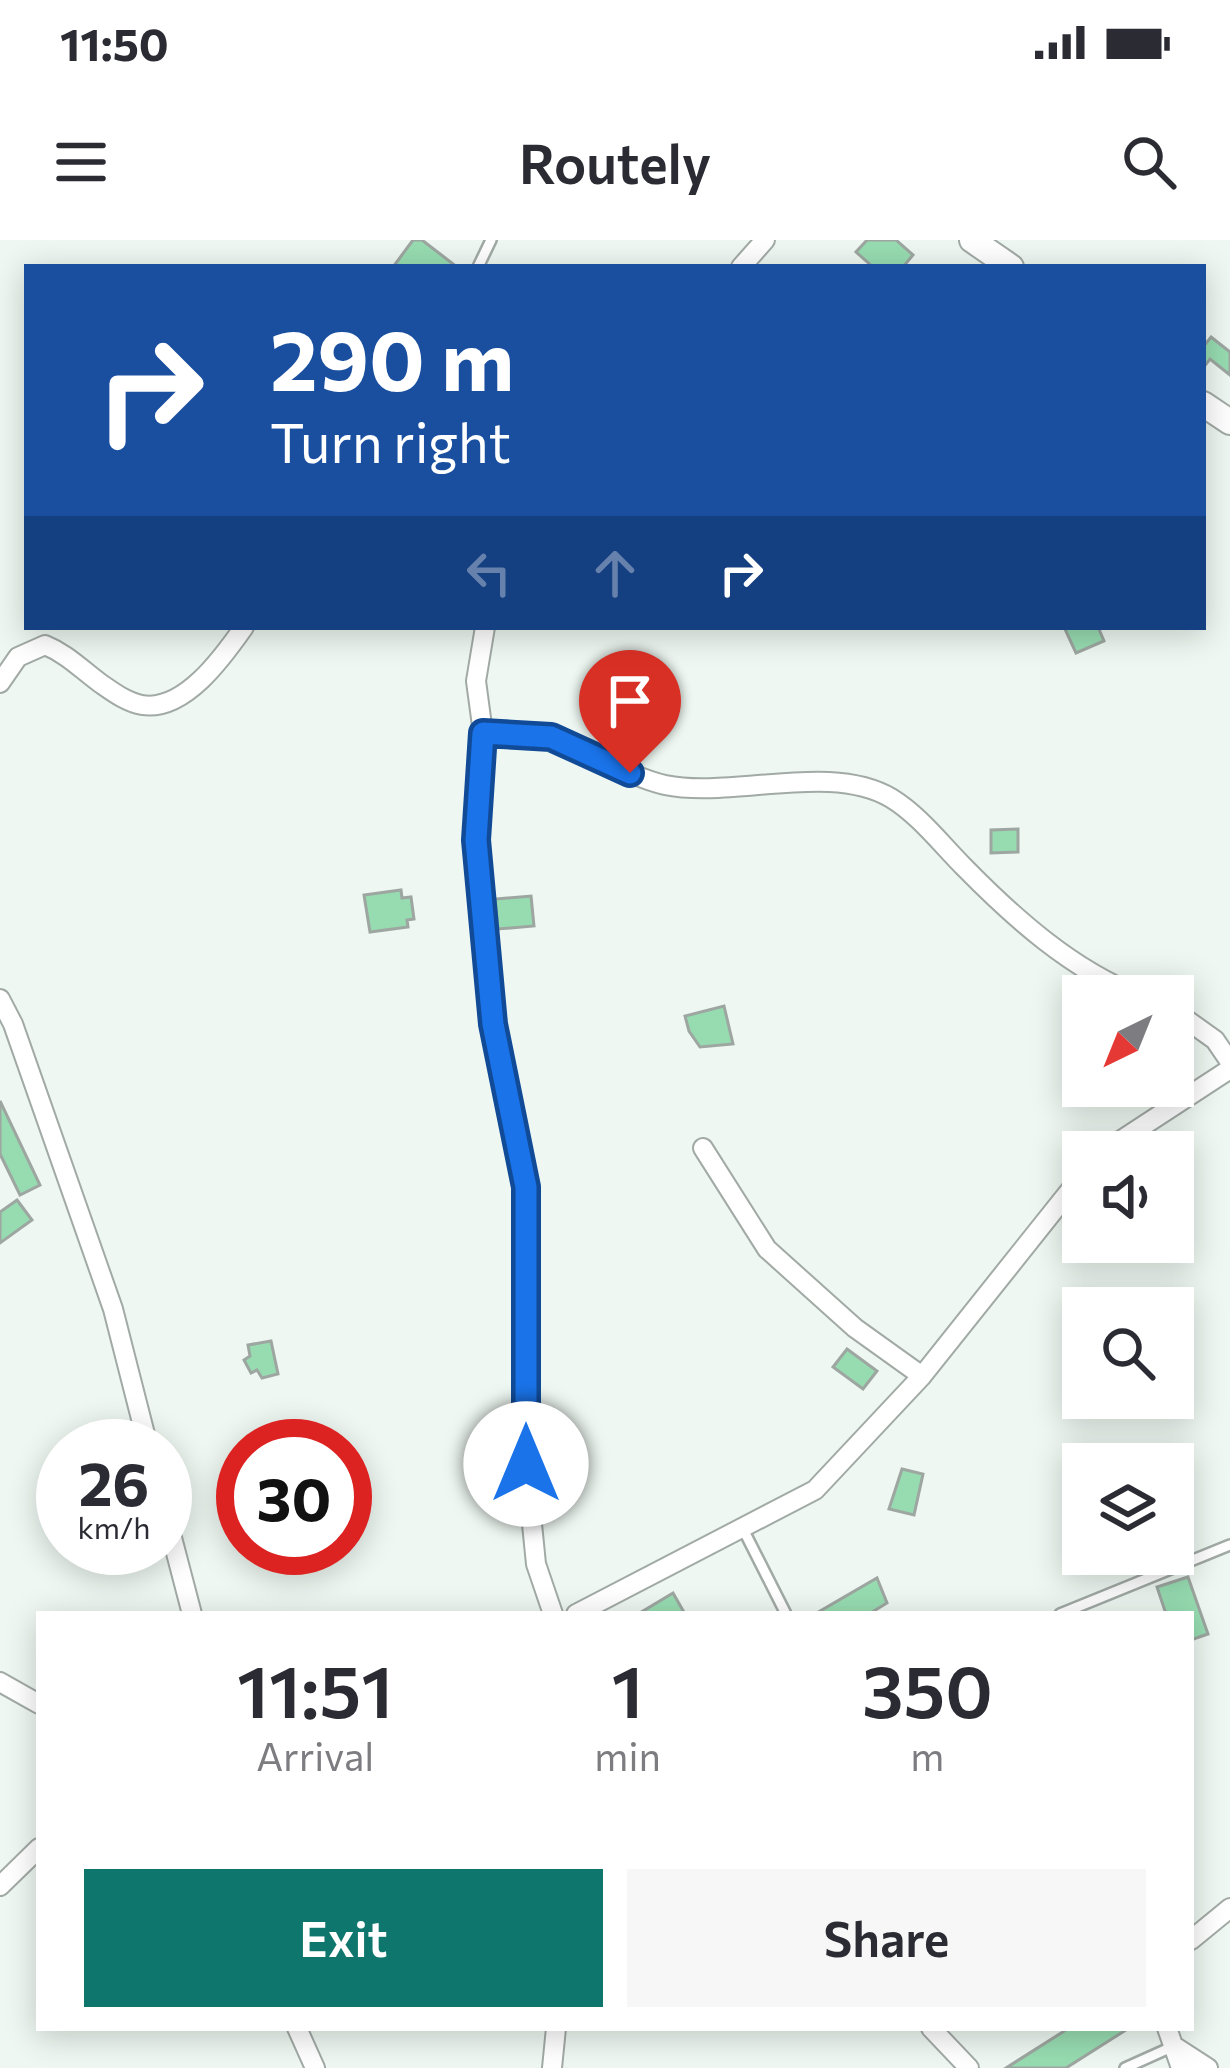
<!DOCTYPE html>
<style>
:root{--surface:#fff;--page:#f7f7f7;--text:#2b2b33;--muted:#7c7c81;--accent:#0f766e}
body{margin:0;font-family:Commissioner,sans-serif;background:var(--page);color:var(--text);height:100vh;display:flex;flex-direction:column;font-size:45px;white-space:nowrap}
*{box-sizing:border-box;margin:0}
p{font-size:39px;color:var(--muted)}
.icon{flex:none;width:66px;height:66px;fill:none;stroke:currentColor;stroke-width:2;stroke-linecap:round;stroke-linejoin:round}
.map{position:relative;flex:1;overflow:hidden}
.panel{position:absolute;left:36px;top:1371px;width:1158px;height:420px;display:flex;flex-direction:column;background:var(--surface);border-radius:0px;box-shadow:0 6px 30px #0003}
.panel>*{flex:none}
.banner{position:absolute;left:24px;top:24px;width:1182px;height:366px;border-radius:0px;box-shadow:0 6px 30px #0003;background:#1a4fa0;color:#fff;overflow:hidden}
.needle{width:78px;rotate:223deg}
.tools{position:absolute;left:1062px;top:735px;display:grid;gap:24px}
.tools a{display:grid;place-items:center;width:132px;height:132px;border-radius:0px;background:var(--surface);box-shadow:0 6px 30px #0003;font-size:60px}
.speed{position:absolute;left:36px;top:1179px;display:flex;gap:24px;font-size:60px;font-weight:700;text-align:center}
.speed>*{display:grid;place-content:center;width:156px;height:156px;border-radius:50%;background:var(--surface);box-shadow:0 6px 30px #0003;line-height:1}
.speed small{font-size:30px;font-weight:400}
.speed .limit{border:18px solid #d22;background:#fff;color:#111}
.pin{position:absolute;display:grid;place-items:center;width:102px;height:102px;color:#fff;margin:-123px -51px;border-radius:50% 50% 50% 0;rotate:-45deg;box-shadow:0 0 12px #0007}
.pin .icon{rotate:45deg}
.me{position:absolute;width:132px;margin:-66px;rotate:0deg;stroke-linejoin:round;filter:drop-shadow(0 0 9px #0008)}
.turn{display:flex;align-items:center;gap:42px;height:252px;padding:0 48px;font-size:54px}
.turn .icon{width:156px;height:156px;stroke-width:2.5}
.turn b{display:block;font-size:84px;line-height:102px}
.lanes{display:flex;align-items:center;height:114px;padding:0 48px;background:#0003;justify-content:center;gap:60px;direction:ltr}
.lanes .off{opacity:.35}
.eta{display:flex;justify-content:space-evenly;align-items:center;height:204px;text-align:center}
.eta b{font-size:72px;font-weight:600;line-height:84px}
.button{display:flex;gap:24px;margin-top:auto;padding:24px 48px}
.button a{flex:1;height:138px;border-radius:0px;background:var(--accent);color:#fff;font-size:48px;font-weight:600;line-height:138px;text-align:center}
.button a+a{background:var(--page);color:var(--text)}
.status{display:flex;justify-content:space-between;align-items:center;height:84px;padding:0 60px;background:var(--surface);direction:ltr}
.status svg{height:33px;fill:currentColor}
header{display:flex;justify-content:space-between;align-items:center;height:156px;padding:0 48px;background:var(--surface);font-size:54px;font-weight:600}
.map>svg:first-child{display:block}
</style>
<div class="status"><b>11:50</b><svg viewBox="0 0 49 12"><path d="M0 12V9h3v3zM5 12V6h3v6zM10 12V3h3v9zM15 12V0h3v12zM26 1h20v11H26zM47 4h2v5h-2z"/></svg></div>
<header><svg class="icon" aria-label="menu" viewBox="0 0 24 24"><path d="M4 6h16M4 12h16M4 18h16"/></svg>Routely<svg class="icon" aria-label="search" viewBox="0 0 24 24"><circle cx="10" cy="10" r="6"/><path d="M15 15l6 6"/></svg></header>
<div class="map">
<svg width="1230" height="1828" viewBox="0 0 1230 1828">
<rect width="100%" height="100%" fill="#eef7f1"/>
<path fill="#97dcb1" stroke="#9da6a0" stroke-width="3" d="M413,0H422L457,27H393Z
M867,0H896L913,15L903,27H873L856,12Z
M1211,97L1230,112V135L1210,119L1203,128V107Z
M1064,387H1098L1104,401L1076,413Z
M1018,589V612L991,613V590Z
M401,650L402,658L411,657L414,679L407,680L408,687L370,692L364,655Z
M531,656L534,686L498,689L495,659Z
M724,766L733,804L700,807L689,791L685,776Z
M0,861L40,945L20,955L0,914Z
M17,960L32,980L0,1003V972Z
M271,1101L278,1134L262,1138L257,1130L251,1133L244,1120L250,1116L248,1105Z
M847,1109L877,1131L863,1149L833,1127Z
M902,1229L923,1234L914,1275L889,1269Z
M1188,1337L1208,1394L1191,1400V1374H1166L1157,1347Z
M877,1338L887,1363L869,1374H815Z
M673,1353L685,1374H638Z
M1069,1788H1129L1066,1828H1006Z"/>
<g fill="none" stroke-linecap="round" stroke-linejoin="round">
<g stroke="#a2aaa5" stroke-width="14">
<path id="service" d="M478,27L491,0
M743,1289L786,1374
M1060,1374L1230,1305
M1125,1828L1174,1806"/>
</g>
<g stroke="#a2aaa5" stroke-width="22">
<path id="minor" d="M741,27L765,0
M485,387L476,441L483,493L476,600L493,784L526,947V1224L536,1324L553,1374
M0,443L18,417L45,405C67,414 81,429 100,443C113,452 126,462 142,465C184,472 223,417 244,387
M483,493C506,494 534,492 555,498C593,510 625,536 665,545C732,559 830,522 891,558C919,575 941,604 964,627C1014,678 1072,730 1139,756
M0,759L13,784L113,1069L148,1206
M1173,770L1215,800L1230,822
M703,908L767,1009L855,1088L922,1136
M1103,912L1230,829
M165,1271L192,1374
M576,1374L815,1250L922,1136L1083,934
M0,1442L39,1464
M0,1646L39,1608
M1191,1700L1230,1668
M297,1788L315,1828
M931,1788L969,1828
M1167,1788L1181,1828
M1174,1806L1208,1828
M552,1828L556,1788"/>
</g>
<g stroke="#a2aaa5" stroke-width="28">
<path id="secondary" d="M972,0L1011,27
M1203,164L1230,182"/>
</g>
<use href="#service" stroke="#fff" stroke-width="9"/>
<use href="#minor" stroke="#fff" stroke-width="18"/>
<use href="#secondary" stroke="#fff" stroke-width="24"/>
</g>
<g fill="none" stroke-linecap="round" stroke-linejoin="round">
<g stroke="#114b97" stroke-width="30">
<path id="route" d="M526,1224V947L493,784L476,600L483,493L551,497L630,533"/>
</g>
<use href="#route" stroke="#1a73e8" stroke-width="21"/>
</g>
</svg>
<div class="tools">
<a><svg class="needle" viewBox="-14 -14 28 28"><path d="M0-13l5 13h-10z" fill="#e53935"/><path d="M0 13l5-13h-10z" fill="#7c7c81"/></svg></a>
<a><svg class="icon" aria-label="sound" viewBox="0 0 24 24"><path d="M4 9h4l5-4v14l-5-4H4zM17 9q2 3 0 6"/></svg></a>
<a><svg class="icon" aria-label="search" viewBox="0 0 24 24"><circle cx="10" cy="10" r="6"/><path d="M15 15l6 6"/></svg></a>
<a><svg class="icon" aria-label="layers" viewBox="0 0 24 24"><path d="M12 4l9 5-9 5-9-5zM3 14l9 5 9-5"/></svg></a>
</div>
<div class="speed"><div>26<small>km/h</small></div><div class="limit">30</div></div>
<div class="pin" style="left:630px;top:533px;background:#d93025"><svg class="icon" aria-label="arrive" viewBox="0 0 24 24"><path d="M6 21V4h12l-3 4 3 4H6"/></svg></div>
<svg class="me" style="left:526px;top:1224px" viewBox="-20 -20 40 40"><circle r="19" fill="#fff"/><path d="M0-13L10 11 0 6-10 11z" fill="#1a73e8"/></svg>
<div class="banner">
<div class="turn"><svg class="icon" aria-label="right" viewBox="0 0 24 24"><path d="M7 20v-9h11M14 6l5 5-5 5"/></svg><div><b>290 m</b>Turn right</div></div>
<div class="lanes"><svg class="icon off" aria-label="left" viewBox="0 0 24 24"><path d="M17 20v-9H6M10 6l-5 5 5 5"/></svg><svg class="icon off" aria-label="ahead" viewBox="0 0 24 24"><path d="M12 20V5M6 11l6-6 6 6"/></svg><svg class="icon" aria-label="right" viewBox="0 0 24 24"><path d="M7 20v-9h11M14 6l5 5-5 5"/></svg></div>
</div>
<section class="panel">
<div class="eta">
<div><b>11:51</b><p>Arrival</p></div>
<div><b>1</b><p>min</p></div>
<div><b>350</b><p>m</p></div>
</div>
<div class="button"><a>Exit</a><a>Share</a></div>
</section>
</div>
